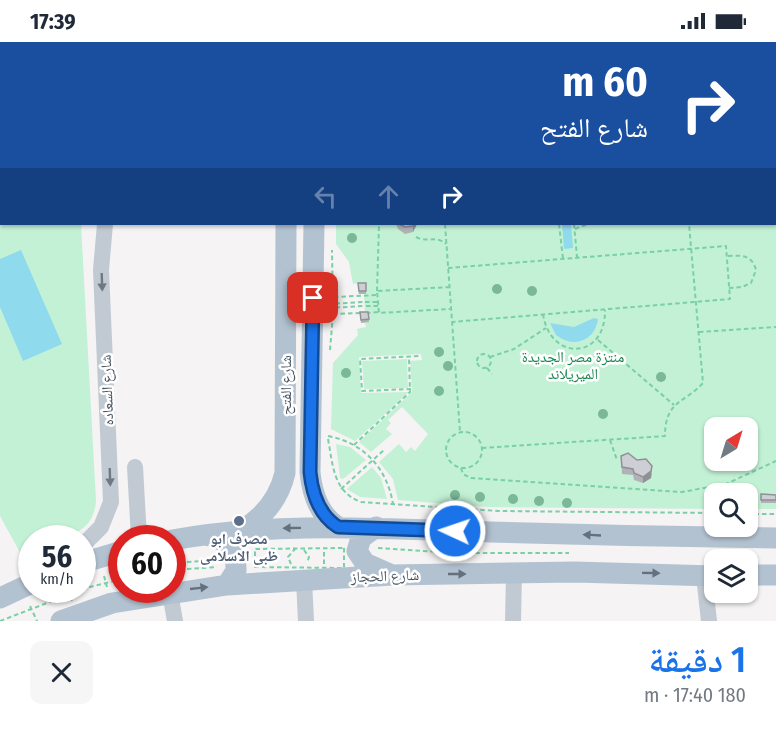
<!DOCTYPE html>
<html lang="ar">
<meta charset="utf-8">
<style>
:root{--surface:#fff;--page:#f6f6f7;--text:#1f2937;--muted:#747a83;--accent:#1a73e8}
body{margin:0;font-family:"Fira Sans Condensed","Noto Naskh Arabic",sans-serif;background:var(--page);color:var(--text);direction:rtl;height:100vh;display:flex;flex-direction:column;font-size:22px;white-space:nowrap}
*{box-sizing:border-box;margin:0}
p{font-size:20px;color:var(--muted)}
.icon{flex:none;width:33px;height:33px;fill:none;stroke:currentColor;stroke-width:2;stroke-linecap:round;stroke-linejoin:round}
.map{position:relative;height:579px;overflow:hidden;direction:ltr}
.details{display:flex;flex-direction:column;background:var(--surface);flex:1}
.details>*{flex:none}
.banner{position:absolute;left:0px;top:0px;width:777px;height:183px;box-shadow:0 2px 4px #0004;direction:rtl;background:#1a4fa0;color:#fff;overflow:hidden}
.needle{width:39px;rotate:38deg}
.buttons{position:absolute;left:704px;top:375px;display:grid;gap:12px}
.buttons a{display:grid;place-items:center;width:54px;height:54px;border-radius:12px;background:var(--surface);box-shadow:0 2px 4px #0004;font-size:30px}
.speed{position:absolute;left:18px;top:483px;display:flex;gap:12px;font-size:30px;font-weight:700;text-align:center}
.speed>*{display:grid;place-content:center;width:78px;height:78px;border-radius:50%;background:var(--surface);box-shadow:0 2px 4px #0004;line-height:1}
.speed small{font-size:15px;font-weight:400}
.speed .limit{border:9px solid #d22;background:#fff;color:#111}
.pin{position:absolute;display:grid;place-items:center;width:51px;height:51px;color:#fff;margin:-26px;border-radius:12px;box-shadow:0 3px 9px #0006}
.me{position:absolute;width:66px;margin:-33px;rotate:273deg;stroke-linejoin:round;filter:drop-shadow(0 0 4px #0008)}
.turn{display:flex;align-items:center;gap:21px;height:126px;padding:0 30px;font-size:27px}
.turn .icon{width:78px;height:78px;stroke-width:2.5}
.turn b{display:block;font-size:42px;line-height:51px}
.lanes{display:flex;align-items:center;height:57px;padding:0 30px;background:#0003;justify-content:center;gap:30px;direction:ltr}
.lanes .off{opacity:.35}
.round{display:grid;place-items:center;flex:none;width:63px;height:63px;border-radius:12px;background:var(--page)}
.headline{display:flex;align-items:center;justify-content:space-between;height:102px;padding:0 30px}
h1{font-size:36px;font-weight:600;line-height:45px;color:var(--accent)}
.status{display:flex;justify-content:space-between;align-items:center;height:42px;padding:0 30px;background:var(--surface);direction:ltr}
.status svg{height:16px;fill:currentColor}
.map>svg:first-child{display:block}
</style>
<div class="status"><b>17:39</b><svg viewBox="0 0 49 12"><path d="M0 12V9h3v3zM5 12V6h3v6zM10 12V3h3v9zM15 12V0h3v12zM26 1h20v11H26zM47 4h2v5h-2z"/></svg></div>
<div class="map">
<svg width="776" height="579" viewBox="0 0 776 579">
<rect width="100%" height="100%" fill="#f5f3f3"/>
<path fill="#c3f1d5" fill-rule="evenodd" d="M0,0L102,1L2,2V182H81L96,459C93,496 60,496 32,496L31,509L22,514L0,474Z
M776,36V467H747V452H714V467L488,465L398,458L393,437L379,420L399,402L406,410L411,405L415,409L428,392L402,365L388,378L391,381L386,387L392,392L371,410L359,400L412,350L410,319L422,318L421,312L359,315L361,351L409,350L355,399L331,387L333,321L358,293L357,287L366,285L365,281H361L365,273L364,252H358V244H363V241L353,242L349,220L336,202V182H776ZM714,386H747V418H714Z
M407,317L408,346L364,347L362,319Z
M336,402L350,405L366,418L343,437L340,436Z
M372,425L381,436L387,457L360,455L347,447Z"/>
<path fill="#90daee" d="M562,182H571L573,206L564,207Z
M21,208L62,302L23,319L0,265V217Z
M594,276L598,277C595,299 573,307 556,293L550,281L574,285Z"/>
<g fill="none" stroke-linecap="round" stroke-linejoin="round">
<path stroke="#7ad0a6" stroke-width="2" stroke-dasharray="4.5 3" stroke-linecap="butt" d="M445,182L460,390
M559,182L563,217
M574,182L577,215
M575,187L588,182
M416,195C427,201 436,193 446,202
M728,214C742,213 752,213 756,228L751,241L742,245L729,246
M448,226L726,204L730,257L452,280
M450,245L377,249L379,271L450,267
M377,249L379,182
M334,255L378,253
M365,260H378
M328,262L364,260
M366,264H379
M328,266L364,264
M366,271L379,270
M333,272L361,271
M543,272C550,320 606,318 605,268
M699,290L776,285
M598,298L674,363
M330,308L333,272L332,208
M477 319a7 7 0 1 1 14 0a7 7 0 1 1-14 0Z
M490,315L514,307L546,286
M487,326L492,332
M411,347L362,349L360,317L420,314
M446 408a18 18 0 1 1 36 0a18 18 0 1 1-36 0Z
M328,394C364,401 387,426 393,462
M328,397C333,423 333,450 361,460L498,469L714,471
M610,398L617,418
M354,403L410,350L409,316
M482,406L665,394C665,358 685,361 703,341L689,182
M461,426L463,432L471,436L682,450L726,442L776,419
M341,447L385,407
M747,472H776
M344,506V526L255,525V507Z
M378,506L456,511H569
M274,507V522
M304,508L309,515L307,521
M180,514L182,533
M718,517H739
M172,521L218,518
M291,522L288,515L295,507
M324,522V506
M172,528L217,525
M111,531L122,529
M104,534L107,545
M82,547L122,537
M67,548L72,559
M47,551L56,548
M30,564L37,579
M0,579L81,548"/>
<path stroke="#c1cad2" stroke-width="16" d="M117,0L118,2
M160,2L162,0
M593,2L610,0
M721,2V0
M135,425L139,496
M82,504L101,485L111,460L101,228L105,182
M704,534L709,579
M304,538L306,579
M170,551L175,579
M513,579L514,532"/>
<path stroke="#b3c2d1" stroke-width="21" d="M286,2V0
M317,2V0
M314,182L310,430C312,451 319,473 338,485
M376,485L361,496L357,509L365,521L390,532
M242,488C264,475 279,456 285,431L286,182
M205,493C225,495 237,509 236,529L227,543
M172,498C278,479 384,487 490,490C585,493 681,495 776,496
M82,521L122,509
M747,533H776
M0,556L32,541
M61,579L112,561L227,543L392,533L575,530L714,534"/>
</g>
<g fill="#7bb799">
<circle cx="352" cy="196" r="5"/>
<circle cx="497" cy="247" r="5"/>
<circle cx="532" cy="249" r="5"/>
<circle cx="439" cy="310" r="5"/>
<circle cx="448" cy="324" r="5"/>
<circle cx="346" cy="331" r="5"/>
<circle cx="661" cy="335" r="5"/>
<circle cx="439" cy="349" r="5"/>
<circle cx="603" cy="372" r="5"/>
<circle cx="455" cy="453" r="5"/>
<circle cx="480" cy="455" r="5"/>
<circle cx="513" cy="457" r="5"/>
<circle cx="539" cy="459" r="5"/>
<circle cx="567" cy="461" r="5"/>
</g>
<path fill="#b0b2b7" d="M396,182H417L413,190L405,192L398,187Z
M358,241H366V252H359Z
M360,270H368L369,280L361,281Z
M621,414L652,431L651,436L643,441L634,438L633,433L622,432Z
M761,452L776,453V461H761Z"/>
<path fill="#909195" d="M414,182H417L413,190V184Z
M652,424L651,436L643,441V435Z"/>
<path fill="#cdcfd5" stroke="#909195" stroke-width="1.5" d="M399,182H414L413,184L405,185Z
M358,241H366V249H359Z
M360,270H368L369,277L361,278Z
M628,411L637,418L646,417L652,424L651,429L643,435L634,431L633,427L622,425L621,414Z
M761,452L776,453V458H761Z"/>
<defs><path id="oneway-solid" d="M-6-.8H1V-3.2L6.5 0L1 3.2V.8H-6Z" transform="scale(1.5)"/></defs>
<g fill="#6e7983">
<use href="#oneway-solid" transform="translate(102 240) rotate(88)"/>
<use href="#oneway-solid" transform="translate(110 435) rotate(88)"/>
</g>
<g fill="#64717d">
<use href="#oneway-solid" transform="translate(292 486) rotate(179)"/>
<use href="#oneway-solid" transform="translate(592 493) rotate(-177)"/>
<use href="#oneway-solid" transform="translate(651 531) rotate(1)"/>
<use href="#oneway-solid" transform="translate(457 532)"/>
<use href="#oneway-solid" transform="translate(199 546) rotate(-6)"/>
</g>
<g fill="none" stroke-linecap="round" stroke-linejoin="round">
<g stroke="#114b97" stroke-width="15">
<path id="route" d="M313,256L310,430C312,451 319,473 338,485L455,489"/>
</g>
<use href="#route" stroke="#1a73e8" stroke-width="10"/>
</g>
<circle fill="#5c6f8a" stroke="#fff" stroke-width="2" cx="239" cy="479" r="6"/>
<g text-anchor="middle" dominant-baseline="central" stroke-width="5" stroke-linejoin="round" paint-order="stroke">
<g font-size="15" fill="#17864f" stroke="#fff">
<text x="573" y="315">منتزة مصر الجديدة<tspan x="573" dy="17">الميريلاند</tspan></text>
</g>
<g font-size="15" fill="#4a5661" stroke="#fff">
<text transform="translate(286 343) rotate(-90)">شارع الفتح</text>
<text transform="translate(107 348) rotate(-92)">شارع السعاده</text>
<text transform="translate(385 534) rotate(-2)">شارع الحجاز</text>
</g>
<g font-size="15" font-weight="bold" fill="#4e5e75" stroke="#fff">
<text x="239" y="497">مصرف ابو<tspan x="239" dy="17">ظبى الاسلامى</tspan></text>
</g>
</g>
</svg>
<div class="buttons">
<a><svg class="needle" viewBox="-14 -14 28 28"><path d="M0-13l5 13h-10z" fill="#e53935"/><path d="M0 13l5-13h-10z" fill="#747a83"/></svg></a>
<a><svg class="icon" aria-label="search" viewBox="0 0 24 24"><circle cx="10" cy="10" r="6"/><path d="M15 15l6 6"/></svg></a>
<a><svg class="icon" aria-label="layers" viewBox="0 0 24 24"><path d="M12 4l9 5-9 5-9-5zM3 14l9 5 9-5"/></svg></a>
</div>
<div class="speed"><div>56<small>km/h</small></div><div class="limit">60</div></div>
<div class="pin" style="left:313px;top:256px;background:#d93025"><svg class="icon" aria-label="arrive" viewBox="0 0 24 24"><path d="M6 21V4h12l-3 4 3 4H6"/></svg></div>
<svg class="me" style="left:455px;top:489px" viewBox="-20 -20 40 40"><circle r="17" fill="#1a73e8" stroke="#fff" stroke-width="3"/><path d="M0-11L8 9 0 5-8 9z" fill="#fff"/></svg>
<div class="banner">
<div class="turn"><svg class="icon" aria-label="right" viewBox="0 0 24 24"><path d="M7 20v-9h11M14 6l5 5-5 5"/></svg><div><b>60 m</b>شارع الفتح</div></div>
<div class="lanes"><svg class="icon off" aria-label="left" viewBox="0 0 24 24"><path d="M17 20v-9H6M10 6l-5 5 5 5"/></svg><svg class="icon off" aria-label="ahead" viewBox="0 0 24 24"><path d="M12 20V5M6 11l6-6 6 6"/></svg><svg class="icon" aria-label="right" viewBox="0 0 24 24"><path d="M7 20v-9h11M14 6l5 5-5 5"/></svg></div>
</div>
</div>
<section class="details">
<div class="headline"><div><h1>1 دقيقة</h1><p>180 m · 17:40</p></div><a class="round"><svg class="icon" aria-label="close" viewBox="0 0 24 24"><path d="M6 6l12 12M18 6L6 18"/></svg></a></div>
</section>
